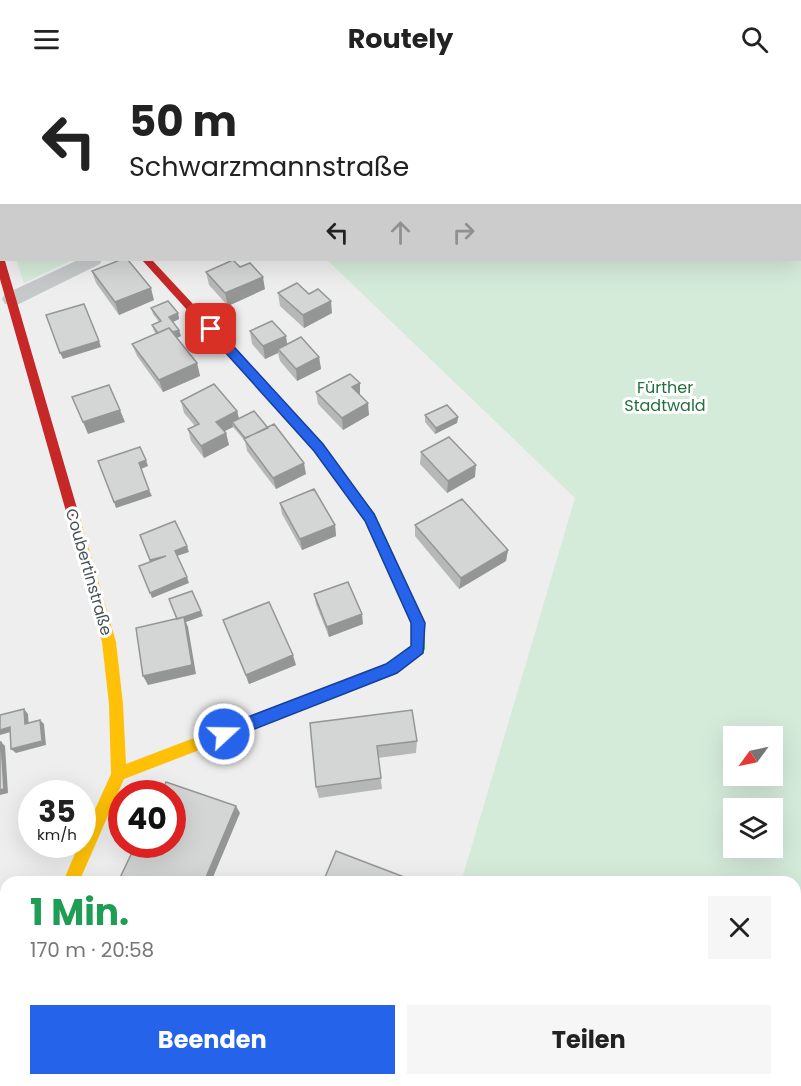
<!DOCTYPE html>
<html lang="de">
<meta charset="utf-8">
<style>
:root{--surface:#fff;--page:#f6f6f6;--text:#222;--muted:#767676;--accent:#2563eb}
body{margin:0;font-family:Poppins,sans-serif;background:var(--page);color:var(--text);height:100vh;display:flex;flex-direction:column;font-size:22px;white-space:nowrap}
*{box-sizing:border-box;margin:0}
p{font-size:20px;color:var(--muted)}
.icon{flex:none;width:33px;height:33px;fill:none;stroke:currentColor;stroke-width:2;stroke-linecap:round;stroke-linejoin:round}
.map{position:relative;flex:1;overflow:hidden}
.drawer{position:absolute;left:0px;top:798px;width:801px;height:210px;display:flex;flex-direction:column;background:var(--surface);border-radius:18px 18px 0 0;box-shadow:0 6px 24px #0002}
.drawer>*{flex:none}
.banner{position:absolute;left:0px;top:0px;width:801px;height:183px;box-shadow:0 6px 24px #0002;background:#fff;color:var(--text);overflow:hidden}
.needle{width:39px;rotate:237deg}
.fabs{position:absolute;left:723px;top:648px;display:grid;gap:12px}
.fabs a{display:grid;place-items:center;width:60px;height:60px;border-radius:0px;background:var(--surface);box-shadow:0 6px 24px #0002;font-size:30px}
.speed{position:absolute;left:18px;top:702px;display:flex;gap:12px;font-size:30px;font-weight:700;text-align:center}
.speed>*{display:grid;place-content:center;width:78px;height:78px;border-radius:50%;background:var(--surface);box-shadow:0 6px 24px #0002;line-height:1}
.speed small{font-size:15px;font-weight:400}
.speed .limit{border:9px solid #d22;background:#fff;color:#111}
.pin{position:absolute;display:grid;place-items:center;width:51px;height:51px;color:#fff;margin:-26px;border-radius:12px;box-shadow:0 3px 9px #0006}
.me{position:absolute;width:66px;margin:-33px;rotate:69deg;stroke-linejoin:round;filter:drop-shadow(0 0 4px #0008)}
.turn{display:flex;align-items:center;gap:21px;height:126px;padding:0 30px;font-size:27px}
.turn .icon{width:78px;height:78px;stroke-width:2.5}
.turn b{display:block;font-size:42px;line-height:51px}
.lanes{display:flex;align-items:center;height:57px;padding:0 30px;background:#0003;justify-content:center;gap:30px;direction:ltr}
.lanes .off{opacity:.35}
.round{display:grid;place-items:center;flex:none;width:63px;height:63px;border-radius:0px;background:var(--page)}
.overview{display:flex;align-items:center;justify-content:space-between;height:102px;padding:0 30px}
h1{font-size:36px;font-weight:700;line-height:45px;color:#1e9e55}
.button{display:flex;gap:12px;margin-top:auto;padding:12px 30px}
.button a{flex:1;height:69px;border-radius:0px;background:var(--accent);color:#fff;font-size:24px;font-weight:700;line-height:69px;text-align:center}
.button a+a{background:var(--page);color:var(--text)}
header{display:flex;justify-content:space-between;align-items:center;height:78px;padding:0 30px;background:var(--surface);font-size:27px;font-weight:700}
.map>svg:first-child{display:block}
</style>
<header><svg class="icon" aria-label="menu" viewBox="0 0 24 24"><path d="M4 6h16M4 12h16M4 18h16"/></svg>Routely<svg class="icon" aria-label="search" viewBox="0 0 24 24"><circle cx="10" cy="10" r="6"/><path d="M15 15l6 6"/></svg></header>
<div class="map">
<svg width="801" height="1008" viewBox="0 0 801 1008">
<rect width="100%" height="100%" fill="#eee"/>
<path fill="#d5ebda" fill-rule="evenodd" d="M0,0H342L2,2L1,146Z
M347,0H801V1008H401L403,1002H795V804H461L575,420L327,182H800V2ZM734,658H772V698H734ZM734,730H772V770H734Z
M16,182H72L24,205Z"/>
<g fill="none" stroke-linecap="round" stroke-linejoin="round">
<path fill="#c6c9c9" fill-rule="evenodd" d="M78,182H102L100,186L19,226H5L2,221L5,216Z
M6,910V950L0,953V913Z"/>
<path fill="#4caf50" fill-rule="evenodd" d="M267,309L271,310L322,367L375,436L425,545V571L423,575L396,596L332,621L327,619L325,614L327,609L386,586L411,568V545L365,443L314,373L263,316L261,313L263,310Z"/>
<path fill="#ffc107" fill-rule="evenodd" d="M73,432L79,437L116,564L123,626L126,686L332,607L337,609L339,614L337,619L124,701L79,804H63L79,766H82V760L111,696L109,626L102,564L67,437Z"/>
<path fill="#c62828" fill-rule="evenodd" d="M0,180L5,183L79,437L73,442L67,437L0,201Z
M142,182H152L271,310L273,313L271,316H263Z"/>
</g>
<path fill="#b6b8b8" d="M240,189L265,211L228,228L209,207L206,194Z
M92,193L154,222L119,237L96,205Z
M278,215L332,235L304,250L280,228Z
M151,230L178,235L179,241L173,244L181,258L177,260L197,285L200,298L163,314L137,278L132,266L156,256L154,253L152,247L159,244L153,236Z
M250,253L319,279L321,291L297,303L280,283L278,275L265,281L252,266Z
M316,314L360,317L369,337L343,352L318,326Z
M181,323L237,333L239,341L306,396L276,411L247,373L245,363L233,349L224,353L226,355L229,367L204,380L191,363L188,351L195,348L184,335Z
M425,337L458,339L457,345L435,356L425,344Z
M421,374L475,399L447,415L420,386Z
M280,425L335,447L336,458L302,472L282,436Z
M415,447L508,472L506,483L459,511L415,458Z
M314,516L363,546L329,559L316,526Z
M223,542L296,587L249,606Z
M310,645L417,663L416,675L378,680L382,711L319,720L316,709Z"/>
<path fill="#949696" d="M263,199L265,211L228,228L225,215Z
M151,210L154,222L119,237L115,224Z
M331,223L332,235L304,250L303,237Z
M178,235L179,241L171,245L169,239Z
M179,252L181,258L164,266L162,259Z
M286,258L288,271H278V275L265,281L263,268Z
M99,263L101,269L63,281L60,275Z
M319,279L321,291L297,303L296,291Z
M197,285L200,298L163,314L159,302Z
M360,305V317L352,309Z
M368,325L369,337L343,352L342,340Z
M120,332L125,344L88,356L83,344Z
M237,333L240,345L232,344L233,349L219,356L216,344Z
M458,339L457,345L435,356L436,350Z
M226,355L229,367L204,380L201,368Z
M146,382L148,388L141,391L139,385Z
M304,385L306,396L276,411L273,400Z
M476,387L475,399L447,415L448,403Z
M149,412L152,418L116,430L114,424Z
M335,447L336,458L302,472L300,461Z
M187,468L189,474L177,478L175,473Z
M508,472L506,483L459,511L461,500Z
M187,499L189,505L152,520L150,515Z
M201,533L203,538L186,544L188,549L196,596L148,607L143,598L177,542Z
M362,536L363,546L329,559L327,549Z
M293,577L296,587L249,606L246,597Z
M24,631L28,636L29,650L25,646Z
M40,642L44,646L46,667L16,675L11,671Z
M10,649L14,653L0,657V652Z
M1,664L5,668L8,715L0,717Z
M236,728L240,735L211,804H204Z
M344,1002H346L344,1008H341Z"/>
<path fill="#d4d6d6" stroke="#949696" stroke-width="1.5" d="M167,0H314L315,2H163Z
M120,182H128L151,210L115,224L92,193Z
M233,182L240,189L250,185L263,199L225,215L206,194Z
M297,205L309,216L318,211L331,223L303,237L278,215Z
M168,223L178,235L169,239L179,252L173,254L169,250L158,255L152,247L161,243L151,230Z
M84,226L99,263L60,275L46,237Z
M272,243L286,258L263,268L250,253Z
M169,250L197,285L159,302L132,266Z
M301,259L319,279L296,291L278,271Z
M350,296L360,305L352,309L368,325L342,340L316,314Z
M214,306L237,333L216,344L226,355L201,368L188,351L199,346L181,323Z
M109,307L120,332L83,344L72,319Z
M447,327L458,339L436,350L425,337Z
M254,333L268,350L245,360L232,344Z
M274,346L304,385L273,400L244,361Z
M449,359L476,387L448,403L421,374Z
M140,369L146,382L139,385L149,412L114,424L98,383Z
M314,411L335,447L300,461L280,425Z
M462,421L508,472L461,500L415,447Z
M175,443L187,468L175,473L187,499L150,515L139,488L166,478L150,482L140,457Z
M348,504L362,536L327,549L314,516Z
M192,513L201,533L184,539L177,541L169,521Z
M269,524L293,577L246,597L223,542Z
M184,539L192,587L143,598L136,550Z
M24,631L25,646L40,642L42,663L11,671L10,649L0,652V637Z
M412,632L417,663L377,668L381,700L316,709L310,645Z
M0,664H1L4,711L0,712Z
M166,704L236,728L204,804H118L136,766H172V716H161Z
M336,773L404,799L402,804H323Z
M255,1002H344L341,1008H253Z"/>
<path fill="#2563eb" stroke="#184099" stroke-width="1.5" d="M211,247L215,248L323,366L374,436L425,545L423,575L397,595L224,663L219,661L216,656L219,650L386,586L411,568V545L365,443L314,373L207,254L206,251Z"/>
<g text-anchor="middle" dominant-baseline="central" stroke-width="6" stroke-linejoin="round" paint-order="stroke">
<g font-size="16" fill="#22703d" stroke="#fff">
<text x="665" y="309">Fürther<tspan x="665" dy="18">Stadtwald</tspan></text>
</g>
<g font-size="16" fill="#485358" stroke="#fff">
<text transform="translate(89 494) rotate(74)">Coubertinstraße</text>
</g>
</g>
</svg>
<div class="fabs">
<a><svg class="needle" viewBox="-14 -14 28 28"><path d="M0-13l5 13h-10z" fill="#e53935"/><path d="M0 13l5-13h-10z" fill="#767676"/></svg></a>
<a><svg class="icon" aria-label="layers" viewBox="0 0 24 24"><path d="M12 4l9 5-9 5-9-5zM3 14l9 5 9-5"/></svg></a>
</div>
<div class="speed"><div>35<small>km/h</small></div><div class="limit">40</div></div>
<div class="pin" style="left:211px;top:251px;background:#d93025"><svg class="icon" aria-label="arrive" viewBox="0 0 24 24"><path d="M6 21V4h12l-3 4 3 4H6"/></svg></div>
<svg class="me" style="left:224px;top:656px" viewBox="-20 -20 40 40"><circle r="17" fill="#2563eb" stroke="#fff" stroke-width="3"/><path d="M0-11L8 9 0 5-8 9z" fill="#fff"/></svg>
<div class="banner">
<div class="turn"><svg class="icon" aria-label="left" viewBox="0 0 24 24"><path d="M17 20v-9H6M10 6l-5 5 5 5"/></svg><div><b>50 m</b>Schwarzmannstraße</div></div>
<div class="lanes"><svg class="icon" aria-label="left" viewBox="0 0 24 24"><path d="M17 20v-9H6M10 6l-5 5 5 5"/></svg><svg class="icon off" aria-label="ahead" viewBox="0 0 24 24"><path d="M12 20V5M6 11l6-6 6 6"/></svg><svg class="icon off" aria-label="right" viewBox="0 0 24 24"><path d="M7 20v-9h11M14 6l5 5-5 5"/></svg></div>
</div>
<section class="drawer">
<div class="overview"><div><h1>1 Min.</h1><p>170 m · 20:58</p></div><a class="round"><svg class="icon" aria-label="close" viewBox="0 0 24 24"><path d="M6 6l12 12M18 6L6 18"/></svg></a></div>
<div class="button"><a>Beenden</a><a>Teilen</a></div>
</section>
</div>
